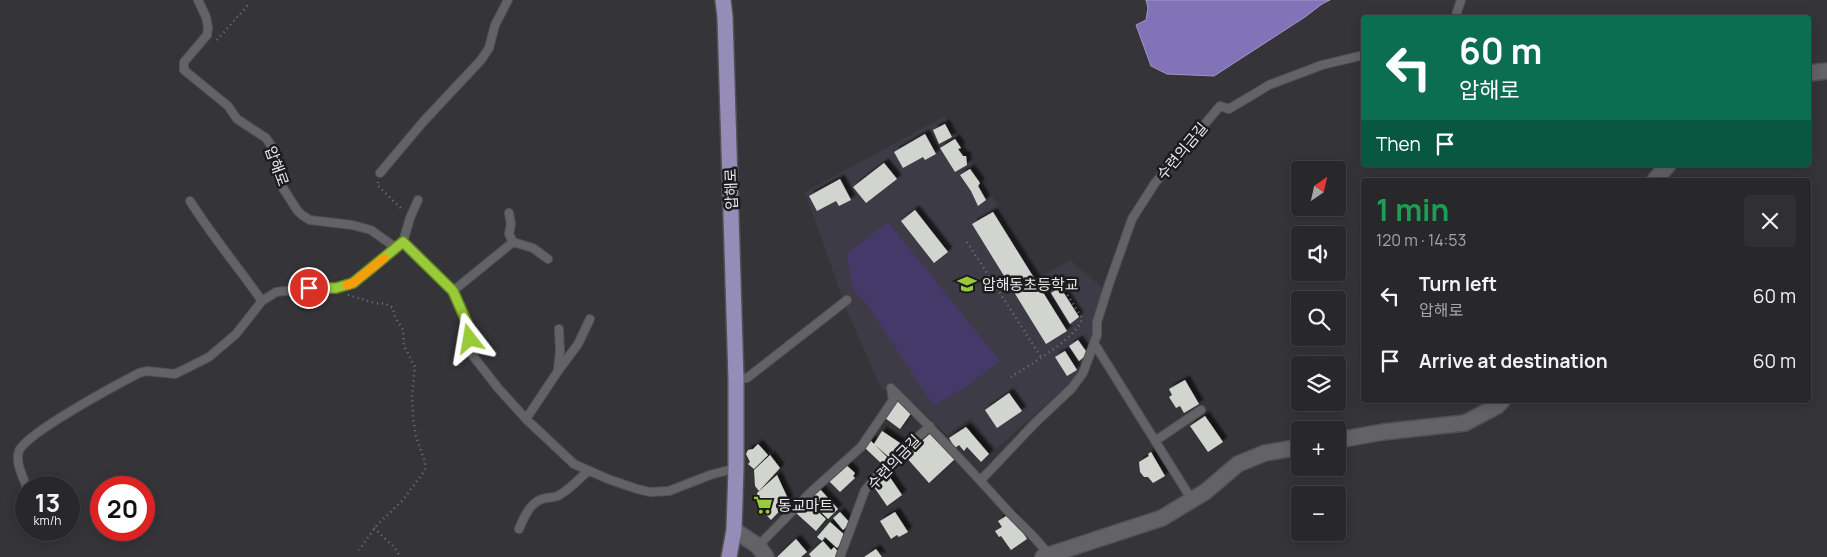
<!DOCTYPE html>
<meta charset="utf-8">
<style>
:root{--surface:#28272a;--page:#302f32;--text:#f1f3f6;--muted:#a5a5a8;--line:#444447}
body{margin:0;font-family:Manrope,"Noto Sans KR",sans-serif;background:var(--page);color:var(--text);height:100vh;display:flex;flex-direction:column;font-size:19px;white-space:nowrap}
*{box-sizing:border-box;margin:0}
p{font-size:16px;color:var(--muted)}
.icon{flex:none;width:28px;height:28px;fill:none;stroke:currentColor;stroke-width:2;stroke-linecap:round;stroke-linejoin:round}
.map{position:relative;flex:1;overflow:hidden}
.details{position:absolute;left:1361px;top:178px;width:450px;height:225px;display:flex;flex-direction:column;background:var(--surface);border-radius:5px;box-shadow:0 2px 12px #0003,0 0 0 1px var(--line)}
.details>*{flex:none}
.guide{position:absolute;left:1361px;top:15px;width:450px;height:152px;border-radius:5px;box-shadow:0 2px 12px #0003,0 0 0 1px var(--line);background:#0b6e4f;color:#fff;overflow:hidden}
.needle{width:32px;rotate:34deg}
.fabs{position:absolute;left:1291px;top:161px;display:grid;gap:10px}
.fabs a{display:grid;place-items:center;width:55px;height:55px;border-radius:5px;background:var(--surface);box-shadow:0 2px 12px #0003,0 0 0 1px var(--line);font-size:25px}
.speed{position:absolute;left:15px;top:476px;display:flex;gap:10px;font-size:25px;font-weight:700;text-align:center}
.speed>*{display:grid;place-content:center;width:65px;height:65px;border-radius:50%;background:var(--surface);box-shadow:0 2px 12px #0003,0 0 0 1px var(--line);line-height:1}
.speed small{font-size:12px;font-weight:400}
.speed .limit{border:8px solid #d22;background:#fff;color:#111}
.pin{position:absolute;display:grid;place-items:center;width:42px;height:42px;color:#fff;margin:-21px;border:2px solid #fff;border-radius:50%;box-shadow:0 1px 5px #0007}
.me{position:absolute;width:55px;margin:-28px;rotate:346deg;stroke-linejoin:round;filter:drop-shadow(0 0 4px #0008)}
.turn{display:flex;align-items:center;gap:18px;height:105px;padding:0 15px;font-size:22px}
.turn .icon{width:65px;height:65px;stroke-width:2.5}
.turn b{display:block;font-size:35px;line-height:42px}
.then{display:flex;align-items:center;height:48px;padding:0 15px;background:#0003;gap:10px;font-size:19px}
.round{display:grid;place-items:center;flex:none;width:52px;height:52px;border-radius:5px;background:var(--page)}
.headline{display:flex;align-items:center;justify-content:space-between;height:85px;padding:0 15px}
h1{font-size:30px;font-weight:700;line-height:38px;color:#1e9e55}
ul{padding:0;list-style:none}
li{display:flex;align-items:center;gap:15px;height:65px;padding:0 15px}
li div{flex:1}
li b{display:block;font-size:19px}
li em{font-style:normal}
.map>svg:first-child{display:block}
</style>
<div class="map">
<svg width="1827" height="557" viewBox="0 0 1827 557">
<defs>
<filter id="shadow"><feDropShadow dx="4.5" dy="-4.5" stdDeviation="1" flood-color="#0009"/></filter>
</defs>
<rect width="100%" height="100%" fill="#353438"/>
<path fill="#3d3b45" d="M945,116L1040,277L1070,260L1106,291L1095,344L1076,378L996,449L971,418L946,435L896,386L882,390L848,314L805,192Z"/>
<path fill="#443968" d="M888,222L1000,361L963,389L933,405L867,304L853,290L847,256L850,251Z"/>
<path fill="#8272b8" stroke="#a196c7" d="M1146,0H1330L1322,4L1305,17L1214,76L1167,74L1151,66L1136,25L1146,20L1148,8Z"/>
<path fill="#d2d4cf" filter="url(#shadow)" d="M945,124L952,137L939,144L933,130Z
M925,134L936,154L925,160L923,157L903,168L894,152Z
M955,139L961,148L958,149L963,156H966L967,165L955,172L940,148Z
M884,163L897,179L866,203L853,187Z
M970,169L980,183L978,186L986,200L978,206L971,191L960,175Z
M840,179L851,200L839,206L836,201L817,211L809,196Z
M915,210L948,252L934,263L901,221Z
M993,212L1067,331L1046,344L972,224Z
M1060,287L1079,317L1070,324L1051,293Z
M1078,340L1088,354L1079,361L1069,346Z
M1065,351L1077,370L1067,376L1055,357Z
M1185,380L1199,404L1184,413L1180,406L1176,408L1169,397L1172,395L1169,389Z
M1009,393L1022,411L997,428L985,410Z
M897,401L912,412L900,429L885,418Z
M1205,416L1223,442L1208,452L1190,426Z
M966,427L989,454L981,462L967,447L964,451L959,445L955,448L949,438Z
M882,431L903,445L889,457L875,445L890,460L884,466L864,447L870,440L874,444Z
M932,432L956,458L929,483L905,456Z
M758,444L768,455L754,469L748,464L750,462L746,454L748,450L753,449Z
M1151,452L1165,476L1153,483L1148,477H1144L1140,472L1139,462L1149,456L1148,454Z
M770,455L780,468L759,491L755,486L754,470Z
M845,464L855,473L853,476L855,478L840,492L828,480Z
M777,475L789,501L771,520L760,508L757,493Z
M889,476L902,495L887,506L874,487Z
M819,488L838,509L828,519L808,499Z
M806,501L826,519L816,531L796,513Z
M840,512L850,523L843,530L833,518Z
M895,512L908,532L899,537L897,535L891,539L880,521Z
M1008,515L1012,516L1027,539L1011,550L1001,536L999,537L995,531L1002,527L998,521Z
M830,522L847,537L837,548L825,537L822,541L817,537Z
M796,539L807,552L801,557H777Z
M823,541L831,550L834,547L840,554L837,557H811L809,554Z
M876,549L882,557H864Z"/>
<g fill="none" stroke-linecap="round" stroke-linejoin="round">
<g stroke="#515154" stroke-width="10">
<path id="lane" d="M198,0L206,17L208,27L207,35L184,62V70L228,106L237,119L266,138L272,147L277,175L283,188L297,210L302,215L310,220L352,225L371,230L396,248
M1455,18L1461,0
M380,173L423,122L481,60L489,48L495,25L508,0
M190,201C212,236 238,267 262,301
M509,213L511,224L509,234L513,242
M403,242L453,291L467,323L473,356L498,388L526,419L574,464L608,479L637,489L650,492L669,491L710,475L736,468
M453,291L513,242L533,248L548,259
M1094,343L1192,500
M558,369L560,352L559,329
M736,379L747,378L847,300
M526,419L558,371L578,344L590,319
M1155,441L1201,410
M981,480L1035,423L1072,388L1083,373L1097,335V322L1109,284L1132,219L1155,183L1220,106L1229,109L1269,85L1322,65L1364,55
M27,488C23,476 15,463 19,451C26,433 118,384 139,373L147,371L175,374L209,357L236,334L262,301L276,292L322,287L336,288L353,283L370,271L403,242L410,218L418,200
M519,529C524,517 531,500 546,498C552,497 556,498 561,494C571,488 579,479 588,471
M758,546L812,491L861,447L893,400L891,388C931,427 969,468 1007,510C1021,525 1037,538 1049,555
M840,557L865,490L885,467L930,426"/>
</g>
<g stroke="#515154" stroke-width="18">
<path id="secondary" d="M1809,73L1827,71
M1655,180L1668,165
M1338,440L1383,432L1465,423L1497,406L1503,400
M734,530L758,546L766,557
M1043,557L1162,518L1205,492L1238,464L1265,453L1300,447"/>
</g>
<g stroke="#515154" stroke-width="18">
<path id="primary" d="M723,0L725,17L736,379V468L734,530L729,557"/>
</g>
<path stroke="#747377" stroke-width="2.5" stroke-dasharray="1 4" stroke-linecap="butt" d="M217,40L248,5
M378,182L377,185L403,210
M967,242L1041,357
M348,295L375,303L386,304L393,308L395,317L403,330L404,346L415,367L412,395L413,418L416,436L425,462V470L403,500L377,525L359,550
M1011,377C1029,365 1078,338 1082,318L1064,289
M374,528L395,548L400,557"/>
<use href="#lane" stroke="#636367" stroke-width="8"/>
<use href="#secondary" stroke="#636367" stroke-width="15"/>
<use href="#primary" stroke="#958cb8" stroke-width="15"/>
</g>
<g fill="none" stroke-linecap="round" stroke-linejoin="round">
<g stroke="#638424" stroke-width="12">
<path id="route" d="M309,288H336L353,283L403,242L453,291L467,323L470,339"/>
</g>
<use href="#route" stroke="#98cb37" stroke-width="9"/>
<path stroke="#f59e0b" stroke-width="9" d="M347,285L353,283L384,258"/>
</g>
<defs>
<g id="school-bare" transform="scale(1.5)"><path d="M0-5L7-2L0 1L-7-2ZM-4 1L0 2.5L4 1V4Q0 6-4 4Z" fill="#98cb37" stroke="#1c1c1e" stroke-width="2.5" paint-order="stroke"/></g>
<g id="supermarket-bare" transform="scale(1.5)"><path d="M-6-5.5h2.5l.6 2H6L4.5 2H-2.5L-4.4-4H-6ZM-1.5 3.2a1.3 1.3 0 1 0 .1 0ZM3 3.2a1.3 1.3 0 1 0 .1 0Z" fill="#98cb37" stroke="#1c1c1e" stroke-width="2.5" paint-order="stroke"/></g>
</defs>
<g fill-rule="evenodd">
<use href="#school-bare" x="967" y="284"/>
<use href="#supermarket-bare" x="763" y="505"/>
</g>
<g text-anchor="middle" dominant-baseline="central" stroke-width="5" stroke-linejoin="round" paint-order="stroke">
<g font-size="15" fill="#e9e9eb" stroke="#1c1c1e">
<text transform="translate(1182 151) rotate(-50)">수련의금길</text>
<text transform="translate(277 166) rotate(70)">압해로</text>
<text transform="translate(731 189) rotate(-92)">압해로</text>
<text transform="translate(894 462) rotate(-46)">수련의금길</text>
</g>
<g font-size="15" fill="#e9e9eb" stroke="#1c1c1e" text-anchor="start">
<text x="982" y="284">압해동초등학교</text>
<text x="778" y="505">동교마트</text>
</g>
</g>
</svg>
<div class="fabs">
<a><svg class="needle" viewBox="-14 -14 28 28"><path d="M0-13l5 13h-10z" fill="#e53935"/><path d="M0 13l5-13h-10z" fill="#a5a5a8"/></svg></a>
<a><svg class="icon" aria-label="sound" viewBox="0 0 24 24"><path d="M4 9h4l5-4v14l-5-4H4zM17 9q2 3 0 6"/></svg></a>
<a><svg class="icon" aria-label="search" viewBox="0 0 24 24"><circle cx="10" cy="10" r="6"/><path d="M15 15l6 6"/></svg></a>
<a><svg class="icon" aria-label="layers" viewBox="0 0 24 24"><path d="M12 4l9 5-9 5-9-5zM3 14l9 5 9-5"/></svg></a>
<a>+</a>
<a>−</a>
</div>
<div class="speed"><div>13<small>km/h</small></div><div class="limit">20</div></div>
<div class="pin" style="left:309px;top:288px;background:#d93025"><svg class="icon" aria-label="arrive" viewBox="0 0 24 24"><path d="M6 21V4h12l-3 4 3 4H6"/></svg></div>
<svg class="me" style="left:470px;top:339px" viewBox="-20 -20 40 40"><path d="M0-17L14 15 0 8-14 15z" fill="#98cb37" stroke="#fff" stroke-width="4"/></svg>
<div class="guide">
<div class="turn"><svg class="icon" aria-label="left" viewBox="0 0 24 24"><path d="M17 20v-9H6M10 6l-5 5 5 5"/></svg><div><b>60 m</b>압해로</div></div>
<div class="then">Then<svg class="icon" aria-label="arrive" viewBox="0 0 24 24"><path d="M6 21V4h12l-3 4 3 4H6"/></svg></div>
</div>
<section class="details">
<div class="headline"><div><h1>1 min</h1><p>120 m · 14:53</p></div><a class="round"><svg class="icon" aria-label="close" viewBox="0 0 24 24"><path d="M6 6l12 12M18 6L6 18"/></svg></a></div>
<ul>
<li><svg class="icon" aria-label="left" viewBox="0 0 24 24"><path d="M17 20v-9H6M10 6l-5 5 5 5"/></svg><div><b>Turn left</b><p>압해로</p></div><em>60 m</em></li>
<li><svg class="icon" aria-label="arrive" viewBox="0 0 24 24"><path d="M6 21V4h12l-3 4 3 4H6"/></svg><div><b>Arrive at destination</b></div><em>60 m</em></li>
</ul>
</section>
</div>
